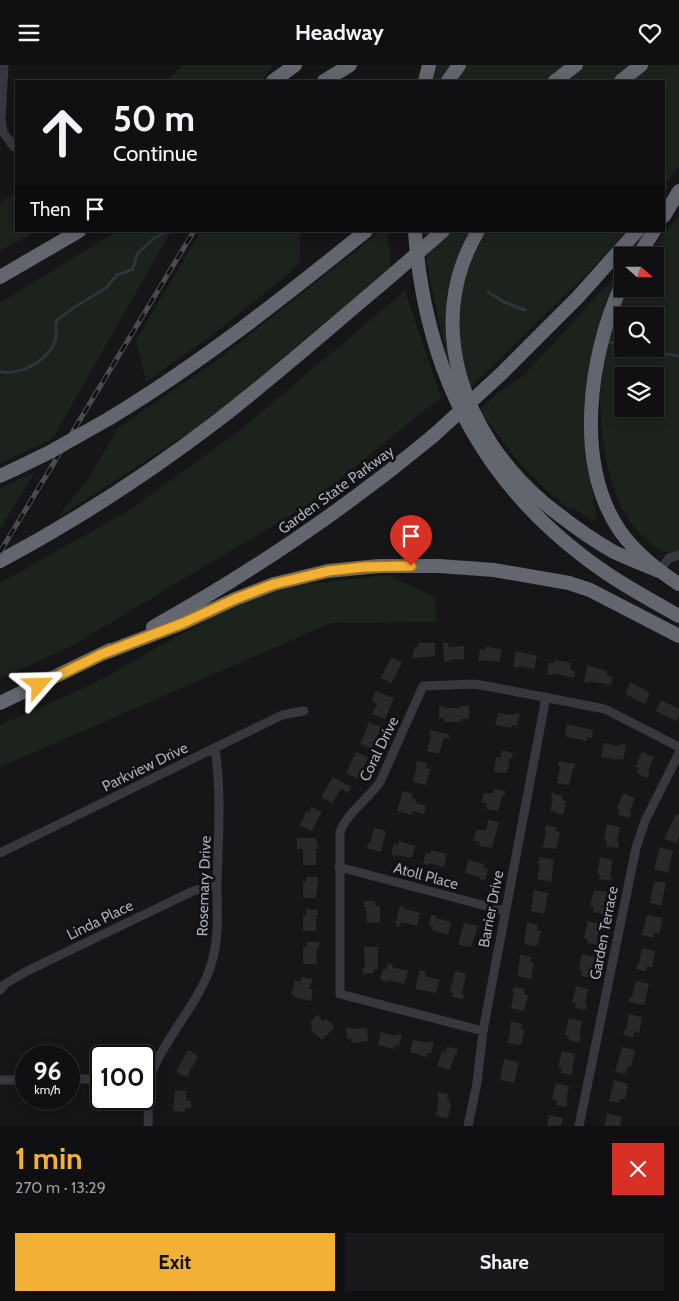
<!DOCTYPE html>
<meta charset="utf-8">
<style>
:root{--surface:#101012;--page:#19191b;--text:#f1f3f6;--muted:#9c9d9f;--line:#303032;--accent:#f2b134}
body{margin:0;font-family:Cabin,sans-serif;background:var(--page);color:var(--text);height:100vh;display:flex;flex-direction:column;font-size:19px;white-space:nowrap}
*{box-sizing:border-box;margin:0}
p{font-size:16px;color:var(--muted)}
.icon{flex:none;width:28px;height:28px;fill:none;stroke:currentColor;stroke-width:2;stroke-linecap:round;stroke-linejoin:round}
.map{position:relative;height:1061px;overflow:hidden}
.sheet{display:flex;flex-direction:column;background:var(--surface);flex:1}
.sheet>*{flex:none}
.top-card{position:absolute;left:15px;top:15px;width:650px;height:152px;border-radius:0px;box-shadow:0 2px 12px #0003,0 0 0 1px var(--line);background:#101012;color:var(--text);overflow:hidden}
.needle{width:32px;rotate:111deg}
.buttons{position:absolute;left:614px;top:182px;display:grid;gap:10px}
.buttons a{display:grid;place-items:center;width:50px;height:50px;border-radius:0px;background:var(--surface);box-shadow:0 2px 12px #0003,0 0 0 1px var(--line);font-size:25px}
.speed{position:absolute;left:15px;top:980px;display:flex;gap:10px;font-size:25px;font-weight:700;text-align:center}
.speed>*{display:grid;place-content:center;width:65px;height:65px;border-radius:50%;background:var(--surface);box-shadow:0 2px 12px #0003,0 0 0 1px var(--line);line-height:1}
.speed small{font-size:12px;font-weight:400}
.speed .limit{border:2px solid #111;border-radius:8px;background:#fff;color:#111}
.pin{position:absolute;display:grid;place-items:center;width:42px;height:42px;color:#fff;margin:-51px -21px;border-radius:50% 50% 50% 0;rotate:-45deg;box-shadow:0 0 5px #0007}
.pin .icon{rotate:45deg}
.me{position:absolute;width:55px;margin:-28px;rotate:65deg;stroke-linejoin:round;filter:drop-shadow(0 0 4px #0008)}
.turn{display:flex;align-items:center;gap:18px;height:105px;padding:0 15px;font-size:22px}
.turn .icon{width:65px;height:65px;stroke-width:2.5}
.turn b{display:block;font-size:35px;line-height:42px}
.then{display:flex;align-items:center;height:48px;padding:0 15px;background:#0003;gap:10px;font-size:19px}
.round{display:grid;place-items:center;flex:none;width:52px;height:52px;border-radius:0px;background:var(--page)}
.overview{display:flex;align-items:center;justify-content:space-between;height:85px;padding:0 15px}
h1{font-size:30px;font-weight:800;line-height:38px;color:var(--accent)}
.button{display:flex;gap:10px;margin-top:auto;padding:10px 15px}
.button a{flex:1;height:58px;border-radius:0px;background:var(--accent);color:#111;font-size:20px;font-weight:800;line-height:58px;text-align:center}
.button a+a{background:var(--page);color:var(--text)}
header{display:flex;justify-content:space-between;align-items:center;height:65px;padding:0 15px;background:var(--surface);font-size:22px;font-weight:800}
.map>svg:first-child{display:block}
</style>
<header><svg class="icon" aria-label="menu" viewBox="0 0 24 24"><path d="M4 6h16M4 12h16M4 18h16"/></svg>Headway<svg class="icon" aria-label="heart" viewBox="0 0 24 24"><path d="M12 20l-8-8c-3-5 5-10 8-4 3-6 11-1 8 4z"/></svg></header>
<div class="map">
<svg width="679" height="1061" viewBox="0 0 679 1061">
<rect width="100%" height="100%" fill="#161618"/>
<path fill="#1c231d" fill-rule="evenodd" d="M183,0H273L263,16H166Z
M436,0H679V101L664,120V16H432Z
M16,129V166H37L0,186V138Z
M679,150V487C674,487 668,488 664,487C659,486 653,479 648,476C601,438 595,344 604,288C607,268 618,242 627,224H655V191H647ZM622,251H655V284H622ZM622,311H655V344H622Z
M117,166H171L53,373L0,399V238Z
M201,166H233L234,168L237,166H300V196L287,210L216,267L146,317L136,275Z
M381,166H387L391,202L206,357L57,453L89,413L118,363L215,297Z
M424,166H626L607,189L468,325L449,303L427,199Z
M622,204L589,315L584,352L587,393L597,457L573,444L568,443L546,425L516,394L479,345L499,327L523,311Z
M405,226L441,332L309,439L73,580L0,614V518L128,446L239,366Z
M35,407L0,464V423Z
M388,510L435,532L437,557L331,558L0,702V660L93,619L245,533L294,521Z"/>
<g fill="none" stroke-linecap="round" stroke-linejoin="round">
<path stroke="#2c353c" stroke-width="3" d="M488,227L504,237L525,245
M606,276L622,282
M636,284L679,291
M0,307C21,310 47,297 55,276C57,271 56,262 56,256L76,241L106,223L117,210L133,204L137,189L153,174L168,166"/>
</g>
<path fill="#29292c" d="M418,578H435V591L413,593L414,582H418Z
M443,578H449L448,582L464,581V594L449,595V597H444Z
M486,581L502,585L499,597L484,595L483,596H478L480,584L485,585Z
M516,586L537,591L534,604L518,601V603L513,602Z
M391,592L402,597L392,618L381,613Z
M555,595L571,598L570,605L575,606L574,613L553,608V610L547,609L549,598H554Z
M587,600L607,606V611H613L611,620L589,616V618L584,617Z
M630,617L650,628L645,639L625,629Z
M376,626L394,633L385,654L372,649L377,639L371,636Z
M661,635L679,644V649L676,656L656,646Z
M445,641V643H460L461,641H469V654H461V657H444V653H439V642Z
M498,648L514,650V648L520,649L517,661L512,660V663L495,660Z
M369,657L381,662L372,684L360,679Z
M567,659L593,665L592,673L587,672L586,676L565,671Z
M431,665L450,670L449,674L444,673L439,689L427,686L431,670H429Z
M604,678L619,681L620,679L626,680L623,695L618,694V695L601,692Z
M502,685L513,688L512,693H510L507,708L494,707L496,692L500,693Z
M356,687L368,692L358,714L346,708Z
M642,687L654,692L648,706L650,707L647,713L637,708L639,703L635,702Z
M417,696L427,698L426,703L430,704L426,720L413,717L417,701H415Z
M559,696L575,699L574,704L573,703L569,720L557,718L560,701H558Z
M333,712L351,722L348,728L341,724L332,738L321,732Z
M494,724L505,726V731H502L498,746L486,744L487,738L482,737L484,728H493Z
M403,726L413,729L412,733L416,734L415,738L426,741L424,749L413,746L412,750L397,746Z
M552,728L563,731L562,735L566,736L563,750L550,746L553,734L551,733Z
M623,728L635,733L629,747L632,748L629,753L618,750L620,745L617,744Z
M311,742L322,747L320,751H319L312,766L300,761L306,746L309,747Z
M676,749L679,750V772L676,778L664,774Z
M488,755L499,757L492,783L479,781L480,777L474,776L476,765H486Z
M607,759L620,762L617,777H619L618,783L606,781L607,776L604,775Z
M546,760L557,763L556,767L560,768L556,784L543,782L546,766H545Z
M374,763L386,766L381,787L367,783L368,778H370Z
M297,773H316L318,784H316V800H303V784H297Z
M399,776L415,781L412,793L397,790L396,791L391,790L394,779L398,780Z
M660,782L673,786L668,808L654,804Z
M431,785L447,789L444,802L429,798V800L423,799L426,788L430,789Z
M539,792L554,795L551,817L537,814L540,799L538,798Z
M600,792L613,795L610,810L612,811L611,816L599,814L600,809H597Z
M468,795L484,799L483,803L488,804L485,815L479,814L480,812L465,808Z
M306,812H318L316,833H303V817H306Z
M654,816L666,818L661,841L650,838Z
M534,825L548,828L544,849L531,846Z
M594,825L607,827L603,842L606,843L604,849L593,847L594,842L590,841Z
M364,836H375V841H380V857L367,858L366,842H364Z
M400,841L405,842V844L420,848L417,861L401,857L399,862L395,861Z
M306,844L318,845V850H316V866H303V850H306Z
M431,850L437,851L436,853L451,857L448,870L432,865L433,862L429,861Z
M647,850L663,853L659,869L654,868L653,873L642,870Z
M588,856L600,859L597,874L599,875L598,880L587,878L588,874L584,873Z
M527,857L538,860L537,865L541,866L537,881L524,879Z
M464,858L478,861L471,882L458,880Z
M306,877H319V883H316L317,899H303V882H307Z
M364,882H378V904H374V908L363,909V903H365Z
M642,883L655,886L652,902L647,901L646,906L636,904L637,899H639Z
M582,889L595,892L592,907H594L593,913L581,911L582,906L579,905Z
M520,890L531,892L530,897L534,898L531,914L518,911Z
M388,898L393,899L392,902L408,906L404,919L389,915L388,917L380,915L383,904L386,905Z
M420,905L426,907L425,911L440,915L436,928L415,924Z
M455,906L466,909L462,929H464L463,934L452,932L453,927H450Z
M302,912L313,914L309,924H313L311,936L294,932V930H291L295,915L300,917Z
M636,916L649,919L644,940L629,937L630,932H632Z
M576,921L588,924L585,939L587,940L586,945L575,943L576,938H572Z
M514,922L525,924L524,929L528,930L524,946L511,943L514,928L512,927Z
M317,949L323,957L326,954L335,962L322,975L310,964L313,961L310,958Z
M629,949L642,952L639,968L634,967L633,972L623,970L624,965H626Z
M569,953L582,956L579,971L581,972L579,977L568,975L570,971L565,970Z
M511,956L522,959L521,964L525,965L521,980L508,978Z
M351,962V964L367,963L368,976L352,978L351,974H347L346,963Z
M381,967L396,971L397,969L402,970L399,981L395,980L394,984L378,980Z
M413,975L428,978L429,976L434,978L431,989L427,988L426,992L410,987Z
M447,982L458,984L456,990L455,989L450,1005L437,1001L442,986L445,987Z
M622,982L635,985L631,1001H628L625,1009L615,1007Z
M188,985L198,991L187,1012L176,1007Z
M562,986L575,989L572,1004H573L572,1010L561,1008L562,1003L558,1002Z
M504,994L519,997L514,1018L500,1015Z
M614,1015L628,1019L625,1034H620L619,1038L609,1036Z
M556,1018L569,1021L566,1036H568L566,1042L556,1040L557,1035L552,1034Z
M175,1025L186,1026V1035L191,1036V1043H185V1047L173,1046Z
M438,1027L448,1029L447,1034L450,1035L449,1038L451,1039L448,1053L436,1051L439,1033H437Z
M607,1048L622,1052L620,1061H605Z
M549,1050L563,1053L561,1061H547Z"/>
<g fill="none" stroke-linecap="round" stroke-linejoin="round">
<path stroke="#37383d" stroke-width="9" d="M4,0L1,55L3,67L14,82
M659,506L669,493L679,490
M0,788L282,650L304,646
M339,802L505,846
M0,925L5,919L27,906L193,826L217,820
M483,966L340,929V767C346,749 369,733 380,717L423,621L474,619L487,621L605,644L679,682
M69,1014H101
M0,1015H26
M148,1061C149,1046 147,1030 149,1015C149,1010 154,1003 156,998C171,966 196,940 209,906C220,876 217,852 217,820C218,775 222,729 215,684
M468,1061L477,1018L483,966L546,632
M579,1061L636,783L645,756L679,688"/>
<path stroke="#63666e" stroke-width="14" d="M324,16L350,0
M425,16L429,0
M448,16L459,0
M555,16L576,0
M621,16L641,0
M664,151L679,126
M415,166C424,297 475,407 579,488C610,513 645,532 679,551
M478,166C422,260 465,371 543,437C565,455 589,473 614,487C629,494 644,500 659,506
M638,191L654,166
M0,212L79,166
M622,219C590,290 573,397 620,466C635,487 657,505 679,519
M500,310L578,232L637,166
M110,353C201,298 284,232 366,166
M0,411L15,404
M0,496C75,456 149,408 217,356C274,312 328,264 383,218
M153,562C252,507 345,444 433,371
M102,589L183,558L235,534L274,519L328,506L379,501H439L494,505L569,518L590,525L679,571
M0,638L110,585"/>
<g stroke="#4a4c52" stroke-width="5">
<path id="rail" d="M276,16L286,0
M0,487L194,166"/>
</g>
<use href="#rail" stroke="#111113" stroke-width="3" stroke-dasharray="9" stroke-linecap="butt"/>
<path stroke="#63666e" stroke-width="14" d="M273,16L295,0
M383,218L443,166
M433,371L500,310
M15,404L50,387L110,353"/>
</g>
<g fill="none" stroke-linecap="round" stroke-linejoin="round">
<g stroke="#9d7322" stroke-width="12">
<path id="route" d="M39,620L102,589L183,558L235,534L274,519L328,506L364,502L411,501"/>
</g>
<use href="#route" stroke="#f2b134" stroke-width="9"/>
</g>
<g text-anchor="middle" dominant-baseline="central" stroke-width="5" stroke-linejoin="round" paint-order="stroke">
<g font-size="15" fill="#a8adb8" stroke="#111113">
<text transform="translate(336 425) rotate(-36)">Garden State Parkway</text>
<text transform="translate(379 684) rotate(-64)">Coral Drive</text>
<text transform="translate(145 702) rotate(-26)">Parkview Drive</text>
<text transform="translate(426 811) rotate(15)">Atoll Place</text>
<text transform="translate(204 821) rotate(-88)">Rosemary Drive</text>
<text transform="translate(491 844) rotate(-79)">Barrier Drive</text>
<text transform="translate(100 855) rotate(-26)">Linda Place</text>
<text transform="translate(604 868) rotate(-79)">Garden Terrace</text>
</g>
</g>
</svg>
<div class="buttons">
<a><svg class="needle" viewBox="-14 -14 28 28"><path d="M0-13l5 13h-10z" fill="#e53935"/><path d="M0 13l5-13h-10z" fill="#9c9d9f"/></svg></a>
<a><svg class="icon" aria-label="search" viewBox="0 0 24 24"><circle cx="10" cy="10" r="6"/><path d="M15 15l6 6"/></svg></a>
<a><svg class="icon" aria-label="layers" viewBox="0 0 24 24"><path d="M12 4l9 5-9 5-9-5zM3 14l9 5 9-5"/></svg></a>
</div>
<div class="speed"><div>96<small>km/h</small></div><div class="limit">100</div></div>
<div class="pin" style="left:411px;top:501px;background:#d93025"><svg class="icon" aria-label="arrive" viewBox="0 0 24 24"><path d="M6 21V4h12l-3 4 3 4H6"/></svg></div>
<svg class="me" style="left:39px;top:620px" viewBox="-20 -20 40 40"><path d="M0-17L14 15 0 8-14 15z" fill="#f2b134" stroke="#fff" stroke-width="4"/></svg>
<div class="top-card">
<div class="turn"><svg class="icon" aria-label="ahead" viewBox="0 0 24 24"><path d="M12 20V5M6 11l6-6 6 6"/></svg><div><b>50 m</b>Continue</div></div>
<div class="then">Then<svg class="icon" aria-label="arrive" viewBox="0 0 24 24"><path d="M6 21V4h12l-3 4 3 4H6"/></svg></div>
</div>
</div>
<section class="sheet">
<div class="overview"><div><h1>1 min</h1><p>270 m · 13:29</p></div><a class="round" style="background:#d93025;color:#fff"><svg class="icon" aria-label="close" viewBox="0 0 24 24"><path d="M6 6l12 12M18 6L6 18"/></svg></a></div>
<div class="button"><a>Exit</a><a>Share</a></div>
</section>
